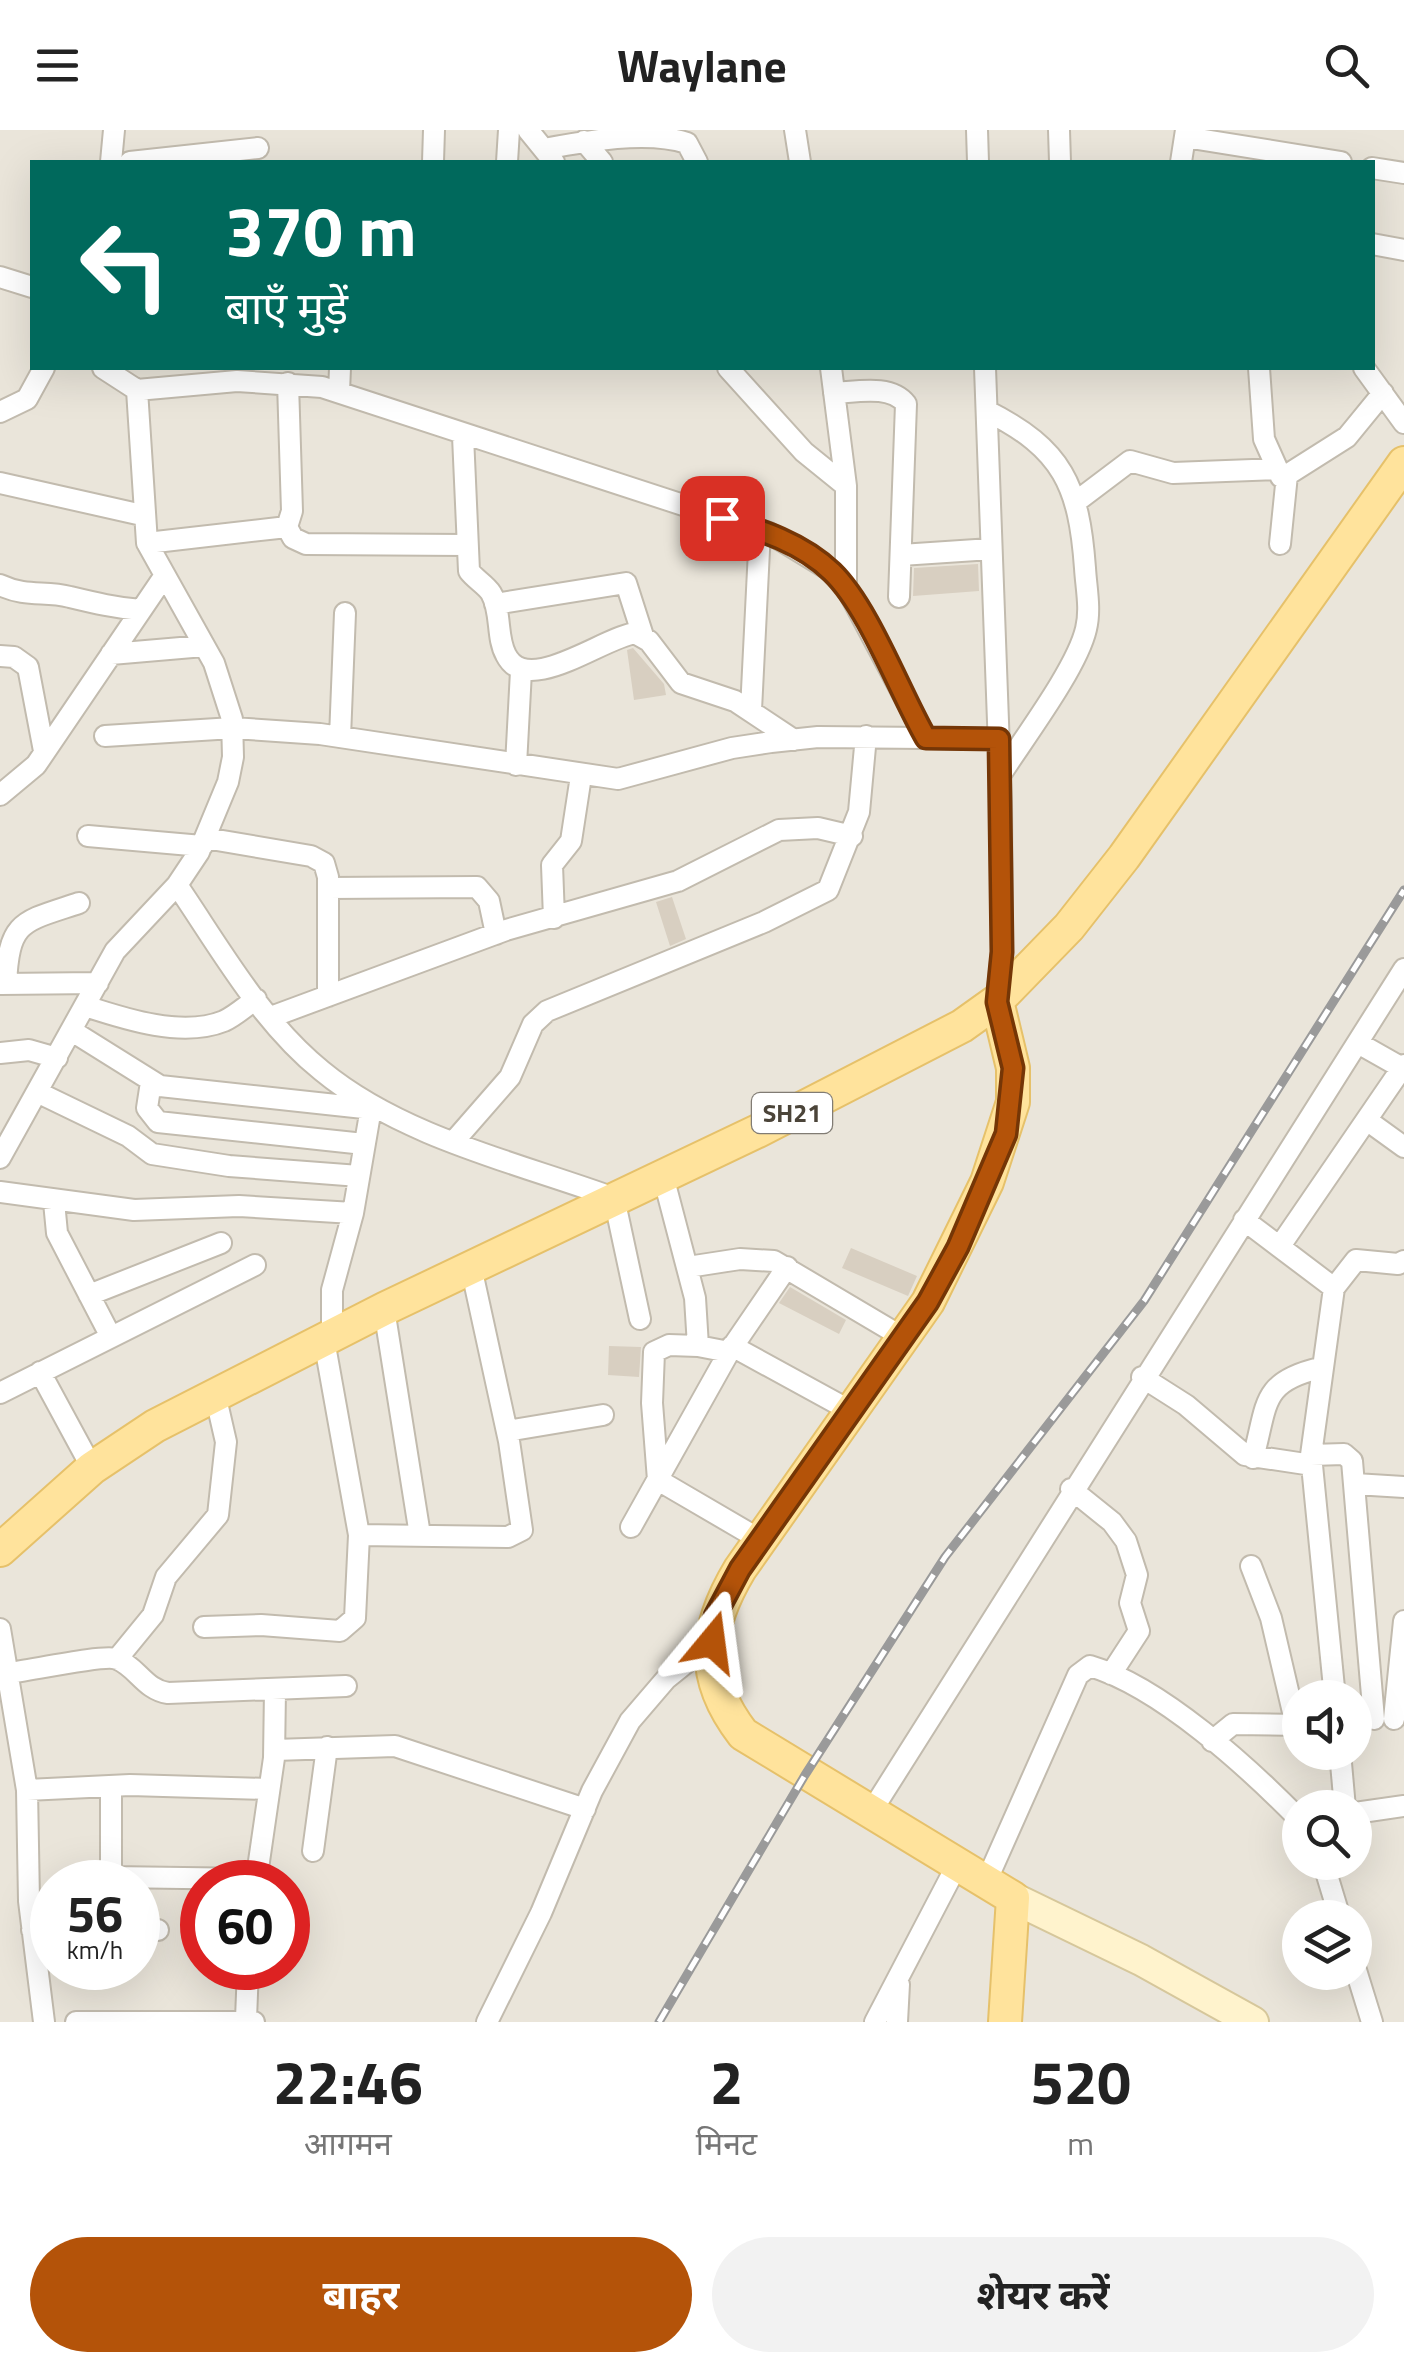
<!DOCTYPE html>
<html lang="hi">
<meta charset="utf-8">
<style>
:root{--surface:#fff;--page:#f2f2f2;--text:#222;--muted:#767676;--accent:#b45309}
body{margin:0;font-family:"Titillium Web","Noto Sans Devanagari",sans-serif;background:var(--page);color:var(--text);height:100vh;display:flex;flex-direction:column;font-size:38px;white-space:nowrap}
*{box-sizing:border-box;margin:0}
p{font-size:32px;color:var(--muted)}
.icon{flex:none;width:55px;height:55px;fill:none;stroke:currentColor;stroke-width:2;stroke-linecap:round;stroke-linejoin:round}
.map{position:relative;height:1892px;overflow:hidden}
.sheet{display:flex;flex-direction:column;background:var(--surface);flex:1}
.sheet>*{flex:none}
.banner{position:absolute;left:30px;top:30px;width:1345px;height:210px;border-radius:0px;box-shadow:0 10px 40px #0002;background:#00695c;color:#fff;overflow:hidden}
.fabs{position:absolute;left:1282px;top:1550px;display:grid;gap:20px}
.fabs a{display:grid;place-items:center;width:90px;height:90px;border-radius:50%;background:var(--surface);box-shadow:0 10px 40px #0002;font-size:50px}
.speed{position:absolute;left:30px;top:1730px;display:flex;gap:20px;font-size:50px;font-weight:700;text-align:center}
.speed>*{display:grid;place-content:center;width:130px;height:130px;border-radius:50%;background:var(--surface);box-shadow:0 10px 40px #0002;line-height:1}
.speed small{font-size:25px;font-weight:400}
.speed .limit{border:15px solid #d22;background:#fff;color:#111}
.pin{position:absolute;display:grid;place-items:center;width:85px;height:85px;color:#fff;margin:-42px;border-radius:20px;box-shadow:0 5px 15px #0006}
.me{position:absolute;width:110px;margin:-55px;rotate:16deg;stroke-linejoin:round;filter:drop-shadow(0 0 8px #0008)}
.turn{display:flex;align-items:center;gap:35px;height:210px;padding:0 30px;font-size:45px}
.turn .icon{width:130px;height:130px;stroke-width:2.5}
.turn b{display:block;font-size:70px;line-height:85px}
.eta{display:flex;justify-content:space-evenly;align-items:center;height:170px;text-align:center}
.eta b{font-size:60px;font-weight:700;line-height:70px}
.primary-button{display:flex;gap:20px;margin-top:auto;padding:20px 30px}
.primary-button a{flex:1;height:115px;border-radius:60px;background:var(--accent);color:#fff;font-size:40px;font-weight:700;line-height:115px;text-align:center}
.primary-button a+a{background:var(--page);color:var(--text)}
header{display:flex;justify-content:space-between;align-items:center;height:130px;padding:0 30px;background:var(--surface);font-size:45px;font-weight:700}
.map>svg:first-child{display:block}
</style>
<header><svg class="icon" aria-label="menu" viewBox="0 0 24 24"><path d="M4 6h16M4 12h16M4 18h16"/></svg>Waylane<svg class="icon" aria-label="search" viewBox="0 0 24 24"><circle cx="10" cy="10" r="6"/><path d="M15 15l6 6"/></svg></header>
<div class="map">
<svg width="1404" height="1892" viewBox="0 0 1404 1892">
<rect width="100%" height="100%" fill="#f6f3ec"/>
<path fill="#eae5da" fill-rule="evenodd" d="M0,0H1404V1892H0ZM32,32H1372V238H32ZM1300,1568H1355V1622H1300ZM1300,1678H1355V1732H1300ZM52,1752H138V1838H52ZM202,1752H288V1838H202ZM1300,1788H1355V1842H1300Z"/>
<path fill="#d8cfc1" d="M978,434L979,461L913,466L914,438Z
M633,518L664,554L666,565L634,570L627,520Z
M672,767L686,809L670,816L656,772Z
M851,1118L917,1146L908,1166L842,1138Z
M790,1157L846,1190L839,1204L779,1173Z
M609,1216L641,1217L639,1247L608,1245Z"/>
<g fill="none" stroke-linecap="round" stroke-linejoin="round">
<g stroke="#c2bbae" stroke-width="24">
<path id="street" d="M528,0L554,32
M795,0L800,32
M977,0L978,32
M1059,0L1060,32
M1185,7L1341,32
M584,11L602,32
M544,19C587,11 647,0 687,13L697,32
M111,32L114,0
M130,32L258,18
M433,32L434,0
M507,32L509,0
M1181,32L1186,0
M1372,38L1404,43
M1372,114L1404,120
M0,147L32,157
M728,238L804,322L846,356
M831,238L846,356V457
M985,238L1001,673L1002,821L997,870
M1259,238L1264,309L1281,347
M1364,238L1404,293
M137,260L237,251L322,257L769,403L828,439L846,457L926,608L999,609
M339,262L340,238
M834,263C856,262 891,254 906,274L899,467
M987,281C1063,319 1079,356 1085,438C1086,457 1091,479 1086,499C1077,538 1024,608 1001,644
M0,282L27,269L44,238
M463,306L469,441C475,449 486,455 491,463C502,482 496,507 506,525C527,567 602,508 635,503L649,511L681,553L735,571L794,610
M0,353L142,385
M1077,371L1130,331L1173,343L1277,339
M287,397L293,408L306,414L466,415
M147,413L287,397L292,381L288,253
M1280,414L1287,345L1347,307L1383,263
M901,425L991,419
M0,455C28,468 44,460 70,467C95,473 116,478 141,480
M495,474L626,453L643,506
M111,524L204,516
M0,526L14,527L28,537L44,621
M751,580L760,400
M105,606L233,598L320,604L618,649L732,618L771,612L818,607L926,608
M340,607L345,483
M516,635L521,541
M0,665L36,635L163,448
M88,706L202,716
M205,708L311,726L324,733L328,747V866
M177,755C220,818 261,892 322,941C402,1007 518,1033 614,1068L640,1189
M328,758L477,757L489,771L496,804
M554,788L552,735L571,711L581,646
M0,854L98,853
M6,854C9,790 22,792 79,773
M85,876C125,889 182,908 224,891C235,886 246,876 256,869
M271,887L506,800L678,751L779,700L818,698L852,706
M72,901L160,956L373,979
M1358,913L1404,939
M0,923L29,920L57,928
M151,952L147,978L158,992L364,1014
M39,963L128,1006L152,1024L229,1036L359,1046
M1368,991L1404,1017
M455,1010L510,947L533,894L547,881L764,792L828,760L859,682L866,606
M0,1028L115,821L177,755L199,722L228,652L233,627L232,589L214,533L147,413L137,260L103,238
M0,1062L134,1080L239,1076L353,1083
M54,1072L57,1103L111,1207
M1244,1090L1334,1158L1311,1325L1335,1568
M1280,1116L1404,935
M688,1137L740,1129L774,1131L904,1208
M1334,1158L1356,1130L1398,1134L1404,1131
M89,1165L221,1113
M384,1179L420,1405
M332,1205V1160L353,1083L371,978
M698,1216L669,1215L654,1222L652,1273L658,1350L759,1409
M732,1216L849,1280
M729,1222L787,1137
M40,1242L92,1338
M1142,1247L1186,1275L1245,1325L1312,1335
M0,1263L255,1135
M507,1301L603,1285
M1311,1325L1344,1324L1352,1331L1374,1589
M1253,1328C1268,1274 1260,1252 1320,1238
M1355,1354L1404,1357
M1071,1359L1112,1392L1126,1411L1137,1445L1130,1473L1139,1501L1111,1544
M631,1397L729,1222L698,1216L695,1168L663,1046
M359,1405L508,1407L522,1400L509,1311L471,1137
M1251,1436L1271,1488L1296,1595
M204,1497L261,1495L340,1501L355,1488L359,1405L324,1210
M0,1499L27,1660L29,1771L44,1892
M117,1529L153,1485L166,1447L218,1385L226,1312L215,1264
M8,1543C28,1541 105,1524 117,1529C137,1537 145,1560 168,1563L346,1556
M1394,1589L1404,1491
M1212,1611L1233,1594L1300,1595
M275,1620L395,1616L585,1679
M1340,1622L1345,1678
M111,1656V1752
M27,1660L130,1655L268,1659
M871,1682L1404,839
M1355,1683L1404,1676
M313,1721L327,1617
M1323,1732L1340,1788
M111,1747L256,1749
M256,1752L274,1628L275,1560
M986,1752L1078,1545L1090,1536C1161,1557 1249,1638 1300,1690
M32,1800H52
M138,1800H158
M1355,1837L1372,1892
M246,1889L248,1838
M76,1892H254
M487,1892L541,1783L592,1661L630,1591L666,1549L712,1512
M875,1892L957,1735
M897,1892L899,1854"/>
</g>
<g stroke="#d6c79b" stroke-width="34">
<path id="secondary" d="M1013,1768L1141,1830L1253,1892"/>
</g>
<g stroke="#e6c16a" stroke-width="36">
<path id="primary" d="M997,871L1013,938V972L987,1052L928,1172L740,1439C704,1499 699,1547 743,1604L1013,1768L1005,1892
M0,1420L92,1338L155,1296L384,1179L758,1001L962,896L997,871L1069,797L1124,727L1404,333"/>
</g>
<use href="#street" stroke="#fff" stroke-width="20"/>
<use href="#secondary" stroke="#fff3cd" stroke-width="30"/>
<use href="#primary" stroke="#ffe39c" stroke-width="32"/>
<g stroke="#9a9a9a" stroke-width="9">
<path id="rail" d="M659,1892L805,1645L945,1427L1144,1171L1404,760"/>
</g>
<use href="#rail" stroke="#fff" stroke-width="5" stroke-dasharray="15" stroke-linecap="butt"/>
</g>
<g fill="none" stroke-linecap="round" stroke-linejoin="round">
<g stroke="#753606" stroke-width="25">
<path id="route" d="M712,1512L715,1486L740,1439L928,1172L958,1117L1006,1004L1013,938L997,872L1002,822L999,609L926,608C899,561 869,478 832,442C802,413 761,400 722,388"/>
</g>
<use href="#route" stroke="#b45309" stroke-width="18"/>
</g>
<g text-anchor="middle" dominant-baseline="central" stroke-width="8" stroke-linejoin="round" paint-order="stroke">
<rect fill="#fff" stroke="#817c74" stroke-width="2.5" x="752" y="963" width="80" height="40" rx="8"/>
<g font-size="25" font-weight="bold" fill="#4b4439">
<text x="792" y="983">SH21</text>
</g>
</g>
</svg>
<div class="fabs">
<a><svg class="icon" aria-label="sound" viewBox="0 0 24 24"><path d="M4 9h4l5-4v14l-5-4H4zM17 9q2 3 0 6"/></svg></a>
<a><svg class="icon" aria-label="search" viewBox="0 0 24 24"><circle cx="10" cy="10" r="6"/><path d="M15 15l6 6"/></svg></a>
<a><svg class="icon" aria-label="layers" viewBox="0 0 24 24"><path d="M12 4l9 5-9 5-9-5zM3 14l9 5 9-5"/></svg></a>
</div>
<div class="speed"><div>56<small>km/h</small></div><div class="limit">60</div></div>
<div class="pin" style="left:722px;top:388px;background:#d93025"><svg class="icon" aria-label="arrive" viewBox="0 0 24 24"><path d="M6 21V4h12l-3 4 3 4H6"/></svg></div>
<svg class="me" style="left:712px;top:1512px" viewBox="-20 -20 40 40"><path d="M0-17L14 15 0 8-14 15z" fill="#b45309" stroke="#fff" stroke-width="4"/></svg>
<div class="banner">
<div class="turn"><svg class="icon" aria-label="left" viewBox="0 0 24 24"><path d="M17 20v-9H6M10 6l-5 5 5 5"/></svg><div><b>370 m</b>बाएँ मुड़ें</div></div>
</div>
</div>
<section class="sheet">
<div class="eta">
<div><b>22:46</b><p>आगमन</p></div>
<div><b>2</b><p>मिनट</p></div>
<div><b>520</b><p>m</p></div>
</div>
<div class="primary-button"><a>बाहर</a><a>शेयर करें</a></div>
</section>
